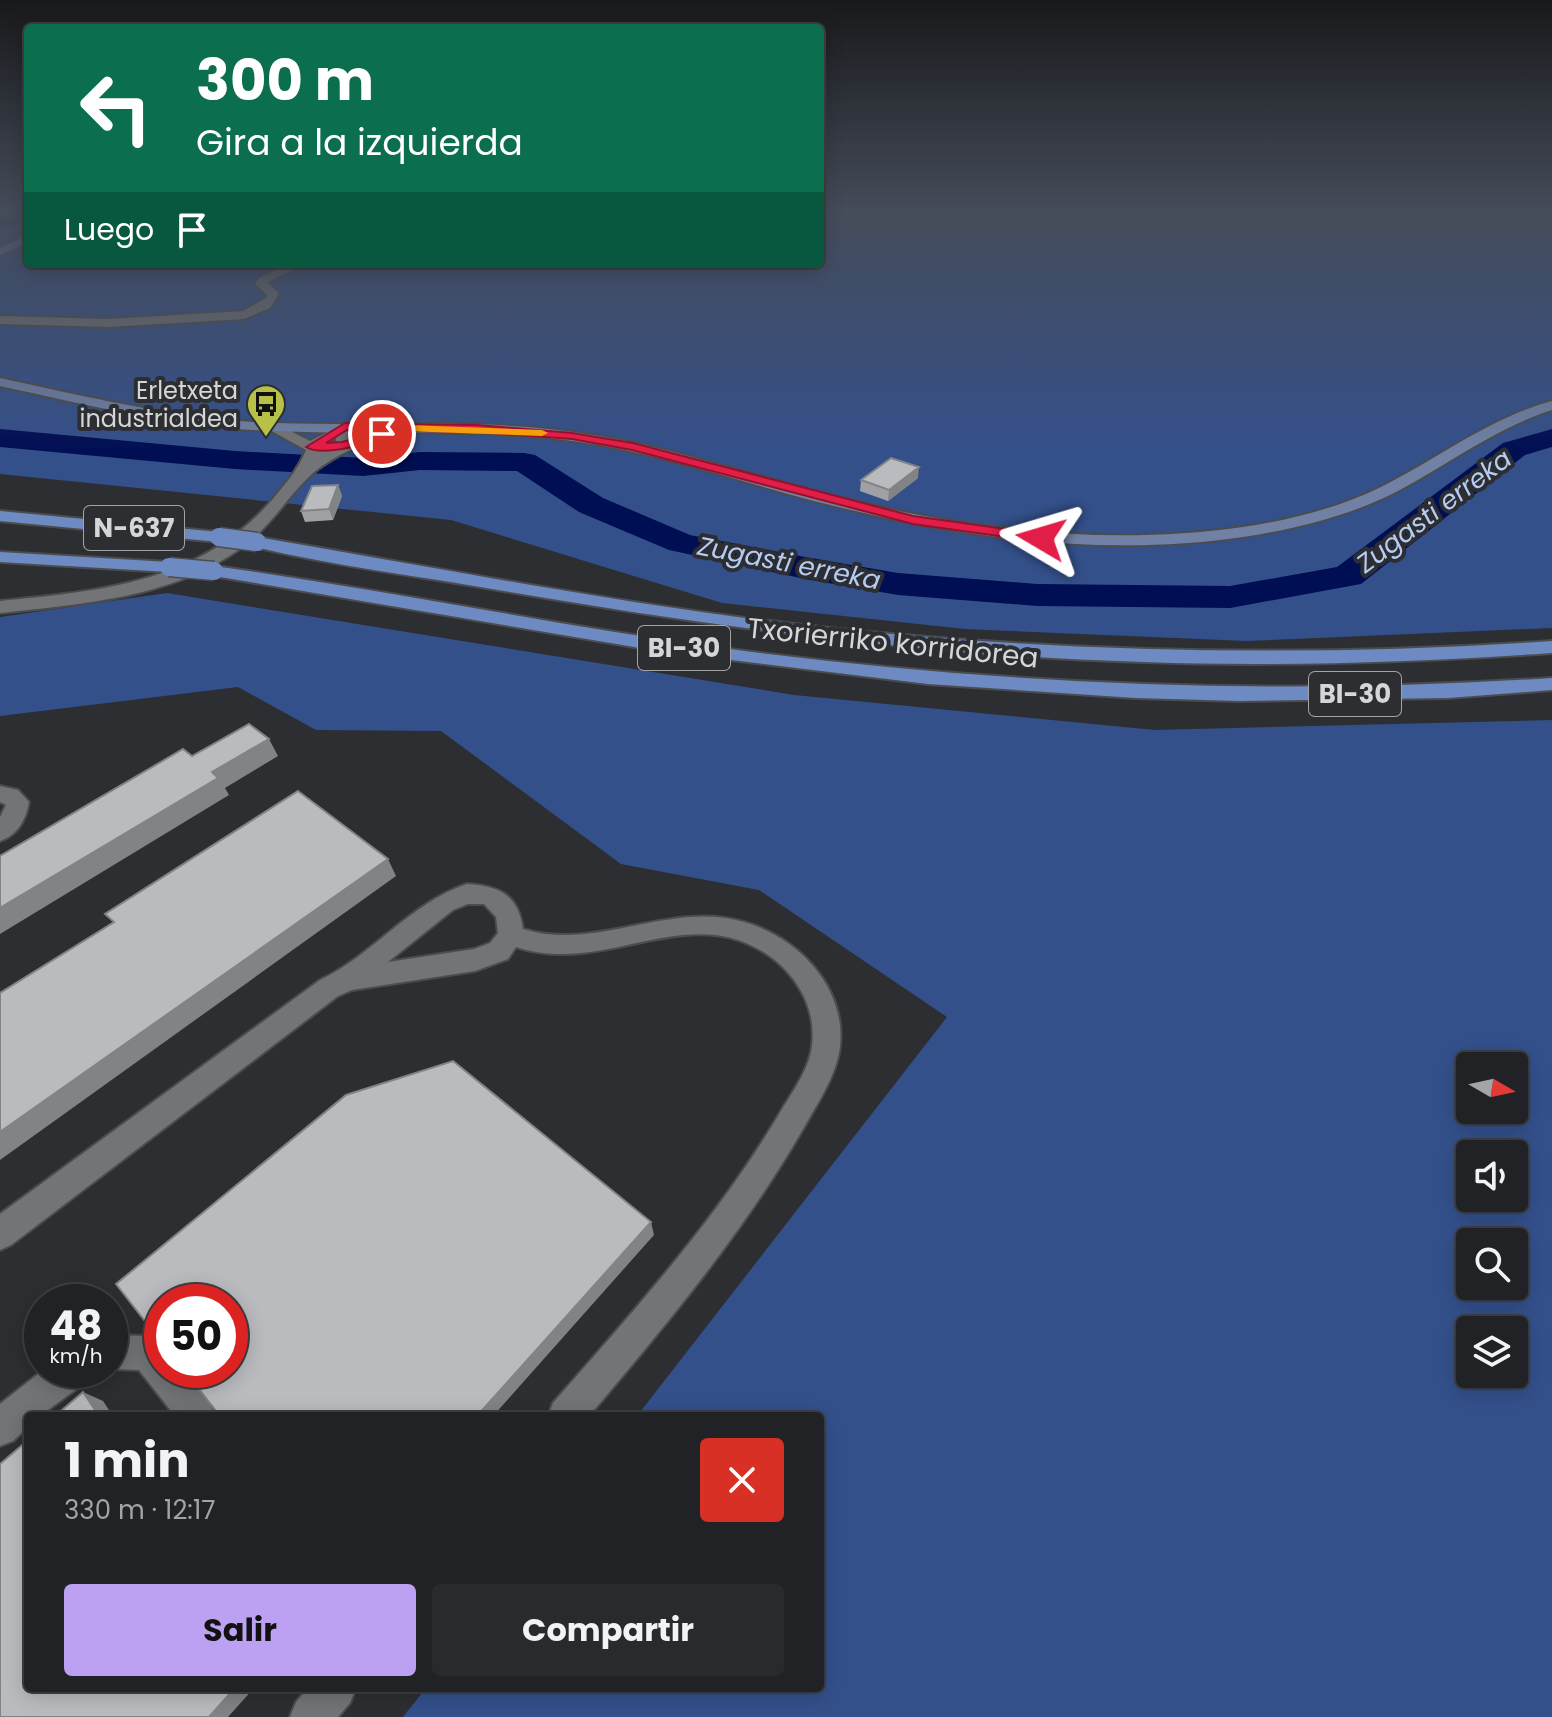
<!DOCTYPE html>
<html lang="es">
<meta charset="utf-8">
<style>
:root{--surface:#212225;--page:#292a2d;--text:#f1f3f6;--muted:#a2a4a7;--line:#3e3f42;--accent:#bca0f2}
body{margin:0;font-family:Poppins,sans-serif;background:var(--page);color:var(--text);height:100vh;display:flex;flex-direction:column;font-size:30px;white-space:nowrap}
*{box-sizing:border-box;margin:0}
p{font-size:26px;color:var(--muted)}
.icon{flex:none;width:44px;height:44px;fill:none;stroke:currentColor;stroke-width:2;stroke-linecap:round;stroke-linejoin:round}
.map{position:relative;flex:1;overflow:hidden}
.side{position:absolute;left:24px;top:1412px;width:800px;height:280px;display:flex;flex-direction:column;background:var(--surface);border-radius:8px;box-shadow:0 4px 20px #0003,0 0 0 2px var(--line)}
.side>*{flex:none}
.banner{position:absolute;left:24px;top:24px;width:800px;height:244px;border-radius:8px;box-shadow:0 4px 20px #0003,0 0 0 2px var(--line);background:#0b6e4f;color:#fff;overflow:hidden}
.needle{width:52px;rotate:99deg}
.buttons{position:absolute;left:1456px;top:1052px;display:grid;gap:16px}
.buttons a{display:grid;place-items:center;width:72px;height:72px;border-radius:8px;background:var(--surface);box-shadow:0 4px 20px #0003,0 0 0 2px var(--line);font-size:40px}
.speed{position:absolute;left:24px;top:1284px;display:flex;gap:16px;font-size:40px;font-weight:700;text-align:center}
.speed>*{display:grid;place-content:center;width:104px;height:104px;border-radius:50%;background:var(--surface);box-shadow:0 4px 20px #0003,0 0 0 2px var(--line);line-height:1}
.speed small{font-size:20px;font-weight:400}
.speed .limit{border:12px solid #d22;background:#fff;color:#111}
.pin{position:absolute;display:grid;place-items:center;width:68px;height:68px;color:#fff;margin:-34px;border:4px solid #fff;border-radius:50%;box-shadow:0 2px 8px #0007}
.me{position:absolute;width:88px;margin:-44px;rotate:277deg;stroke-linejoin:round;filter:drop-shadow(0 0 6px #0008)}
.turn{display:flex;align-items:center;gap:28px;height:168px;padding:0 40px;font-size:36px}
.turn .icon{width:104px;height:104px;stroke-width:2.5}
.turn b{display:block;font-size:56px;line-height:68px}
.then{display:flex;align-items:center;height:76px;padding:0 40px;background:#0003;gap:16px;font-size:30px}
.round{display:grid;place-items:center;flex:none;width:84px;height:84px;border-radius:8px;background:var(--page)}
.headline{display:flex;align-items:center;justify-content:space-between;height:136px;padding:0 40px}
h1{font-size:48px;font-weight:700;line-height:60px}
.primary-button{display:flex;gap:16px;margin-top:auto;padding:16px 40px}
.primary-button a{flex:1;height:92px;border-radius:8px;background:var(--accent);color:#111;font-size:32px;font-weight:700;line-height:92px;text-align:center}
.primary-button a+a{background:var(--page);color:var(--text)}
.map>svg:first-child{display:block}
</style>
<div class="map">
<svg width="1552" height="1717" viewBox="0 0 1552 1717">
<rect width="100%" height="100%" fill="#2c2e31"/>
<path fill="#34508b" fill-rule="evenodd" d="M0,213H28V264H820V213H1552V628L1246,641L965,629L722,603L451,520L0,474Z
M167,593L794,695L1155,730L1552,720V1717H403L426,1688H820V1416H637L947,1017L759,890L621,864L441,731L316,730L238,687L0,716V617ZM1470,1066H1514V1110H1470ZM1470,1154H1514V1198H1470ZM1470,1242H1514V1286H1470ZM1514,1330V1374H1470V1330Z"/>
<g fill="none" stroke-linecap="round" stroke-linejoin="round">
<path fill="#000e54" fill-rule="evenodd" d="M11,213H28V221L0,229V216Z
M0,429L235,451L363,458L420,452L524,453L535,455L603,498L690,535L805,557L898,573L1037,584L1230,586L1337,567L1503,443L1552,429V447L1525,455L1361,584L1230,608L1037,606L898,595L805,579L669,550L579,512L517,471L420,470L363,476L235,469L0,447Z"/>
<g stroke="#4b4c4e" stroke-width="4">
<path id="minor" d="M289,264H304L268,282L279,294L270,308L244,319L109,327L0,324V316L109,319L243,311L266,298L267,295L255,284L259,278Z
M273,422L310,441L345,423L352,427L351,441L404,424L411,428C396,441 368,444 349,451C340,454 330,461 322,466C294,486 277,519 250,541C182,597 84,604 0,613V601C102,591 200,583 272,500C286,483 298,470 306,450L268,429L266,426ZM336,438V444H325Z
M0,786L18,790L29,802C26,819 18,835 0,841V817L6,805L0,802Z
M467,884C499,886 518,894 523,929C596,952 670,900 744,922C798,937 846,987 840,1046C837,1075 817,1104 803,1129C743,1233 667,1324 589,1416H548L553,1403C633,1312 715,1221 778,1116C790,1095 809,1071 812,1046C818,997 783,955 738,940C666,917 595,973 516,947L508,959L475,971L352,990L338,996L11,1245L0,1250V1214L320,980C373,955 410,903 467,884ZM468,904H484L496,917L498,933L490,943L474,949L388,962L453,910Z
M110,1335L148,1336L160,1341L162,1370H183L210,1403L215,1416H175L139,1370L110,1369Z
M43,1370H91L86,1382L40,1416H28V1427L13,1441L0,1446V1404Z
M308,1688H356L350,1703L338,1717H290L296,1702Z"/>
</g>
<g stroke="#4b4c4e" stroke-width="4">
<path id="major" d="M0,378C83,396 167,416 253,422C359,428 467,417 573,432C658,443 739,472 822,493C959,529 1101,547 1243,527C1290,520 1338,508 1381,487C1439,458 1489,418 1552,401V410C1495,428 1449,464 1396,492C1349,516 1295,529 1243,537C1099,558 955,537 814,501C734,480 656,452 573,441C467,426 359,437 253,430C167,425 83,404 0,386Z"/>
</g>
<g stroke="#4b4c4e" stroke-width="4">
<path id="highway" d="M28,235V242L0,255V248Z
M0,511L219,532L228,537L219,542L0,521Z
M257,537C451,570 644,609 839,629C1077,653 1314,657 1552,641V653C1416,662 1280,667 1144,662C929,656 716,627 504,591C420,576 333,566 251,546L248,542L251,538Z
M0,552L169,562L178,567L169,572L0,562Z
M214,566C384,589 552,625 722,648C998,685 1274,696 1552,678V690L1448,698L1240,701L1136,698L928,684L658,651L208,575L205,571L208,567Z"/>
</g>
<use href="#minor" fill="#727477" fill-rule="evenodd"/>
<use href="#major" fill="#7081a5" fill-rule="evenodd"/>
<use href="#highway" fill="#6e8ac3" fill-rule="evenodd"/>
<g stroke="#4b4c4e" stroke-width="21" stroke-linecap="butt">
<path id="highway-bridge" d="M219,537L257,542
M169,567L214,571"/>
</g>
<use href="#highway-bridge" stroke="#6e8ac3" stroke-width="18"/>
</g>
<path fill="#9fa1a4" d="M918,478L888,501L860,491L861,480Z
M338,485L342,496L333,520L305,522L301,511Z"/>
<path fill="#828386" d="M919,467L918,478L888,501L889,490Z
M338,485L342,496L333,520L329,509Z
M269,739L278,756L225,788L229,795L0,934V908L212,772Z
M388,859L396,876L0,1160V1132Z
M651,1222L654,1235L493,1416H477Z
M83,1392L103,1401L113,1416H99Z
M235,1688H254L228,1717H209Z"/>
<path fill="#b9bbbf" stroke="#828386" stroke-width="2" d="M891,458L919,467L889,490L861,480Z
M338,485L329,509L301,511L312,486Z
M249,724L269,739L212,772L218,778L0,908V856L183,749L192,756Z
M298,791L388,859L0,1132V993L114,922L105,914Z
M453,1061L651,1222L477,1416H220L184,1370H230V1302H162V1343L116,1284L346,1095Z
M83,1392L99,1416H55Z
M28,1440V1688H235L209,1717H0V1464Z"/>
<linearGradient id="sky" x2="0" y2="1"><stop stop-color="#18191b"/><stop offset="0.47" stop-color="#454c5a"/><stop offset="1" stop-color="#454c5a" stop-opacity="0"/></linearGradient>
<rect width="1552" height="453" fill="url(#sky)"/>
<path fill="#e11d48" stroke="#92132f" stroke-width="2" d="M345,423L477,425L572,433L633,443L913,516L1041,534L1048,538L1041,542L913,524L632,450L572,439L477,432L347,430L326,443L342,442L382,431L388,434C373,444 322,457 306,447Z"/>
<path fill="#f59e0b" d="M379,424L542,430L548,433L542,436L375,430V425Z"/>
<defs>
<g id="bus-pin" transform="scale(2)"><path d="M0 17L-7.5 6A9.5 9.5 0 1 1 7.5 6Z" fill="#b7c148" stroke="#2c2e31"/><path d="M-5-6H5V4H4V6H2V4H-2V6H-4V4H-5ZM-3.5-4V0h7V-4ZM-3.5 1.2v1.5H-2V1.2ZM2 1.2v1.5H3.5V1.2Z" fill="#111"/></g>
</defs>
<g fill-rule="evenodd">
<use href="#bus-pin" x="266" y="404"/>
</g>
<g text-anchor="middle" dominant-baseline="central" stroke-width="8" stroke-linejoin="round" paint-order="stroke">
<g font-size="24" fill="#d5d6d8" stroke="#2c2e31" text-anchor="end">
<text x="238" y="390">Erletxeta<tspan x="238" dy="28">industrialdea</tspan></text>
</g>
<g font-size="26" font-style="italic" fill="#b7ccf5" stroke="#2c2e31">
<text transform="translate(1434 511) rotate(-37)">Zugasti erreka</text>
<text transform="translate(789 563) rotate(11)">Zugasti erreka</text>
</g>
<g fill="#2c2e31" stroke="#a2a4a6" stroke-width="2">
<rect x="84" y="506" width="100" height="44" rx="6"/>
<rect x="638" y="626" width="92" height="44" rx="6"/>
<rect x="1309" y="672" width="92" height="44" rx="6"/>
</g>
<g font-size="26" font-weight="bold" fill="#d5d6d8">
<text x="134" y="528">N-637</text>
<text x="684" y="648">BI-30</text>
<text x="1355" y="694">BI-30</text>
</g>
<g font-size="28" fill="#d5d6d8" stroke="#2c2e31">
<text transform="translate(893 643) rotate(6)">Txorierriko korridorea</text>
</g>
</g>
</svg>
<div class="buttons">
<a><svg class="needle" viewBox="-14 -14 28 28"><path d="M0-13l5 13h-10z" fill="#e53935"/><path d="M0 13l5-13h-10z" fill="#a2a4a7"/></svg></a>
<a><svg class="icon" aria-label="sound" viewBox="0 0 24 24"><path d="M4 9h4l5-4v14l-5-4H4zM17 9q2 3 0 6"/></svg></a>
<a><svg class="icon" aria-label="search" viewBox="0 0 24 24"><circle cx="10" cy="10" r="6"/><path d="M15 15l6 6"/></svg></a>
<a><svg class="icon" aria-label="layers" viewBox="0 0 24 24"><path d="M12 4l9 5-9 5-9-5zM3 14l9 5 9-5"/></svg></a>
</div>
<div class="speed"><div>48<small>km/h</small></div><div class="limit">50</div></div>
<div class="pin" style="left:382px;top:434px;background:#d93025"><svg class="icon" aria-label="arrive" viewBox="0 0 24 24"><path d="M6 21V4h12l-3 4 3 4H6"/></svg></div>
<svg class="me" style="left:1041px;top:538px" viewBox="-20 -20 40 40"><path d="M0-17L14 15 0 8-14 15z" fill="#e11d48" stroke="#fff" stroke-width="4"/></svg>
<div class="banner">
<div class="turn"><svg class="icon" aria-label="left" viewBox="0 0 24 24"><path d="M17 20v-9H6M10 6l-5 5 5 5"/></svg><div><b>300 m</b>Gira a la izquierda</div></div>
<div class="then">Luego<svg class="icon" aria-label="arrive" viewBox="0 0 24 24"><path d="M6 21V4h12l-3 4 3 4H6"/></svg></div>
</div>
<section class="side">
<div class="headline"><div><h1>1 min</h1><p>330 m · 12:17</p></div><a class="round" style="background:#d93025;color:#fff"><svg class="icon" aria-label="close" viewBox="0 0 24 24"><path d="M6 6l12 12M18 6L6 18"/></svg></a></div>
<div class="primary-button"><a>Salir</a><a>Compartir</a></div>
</section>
</div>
